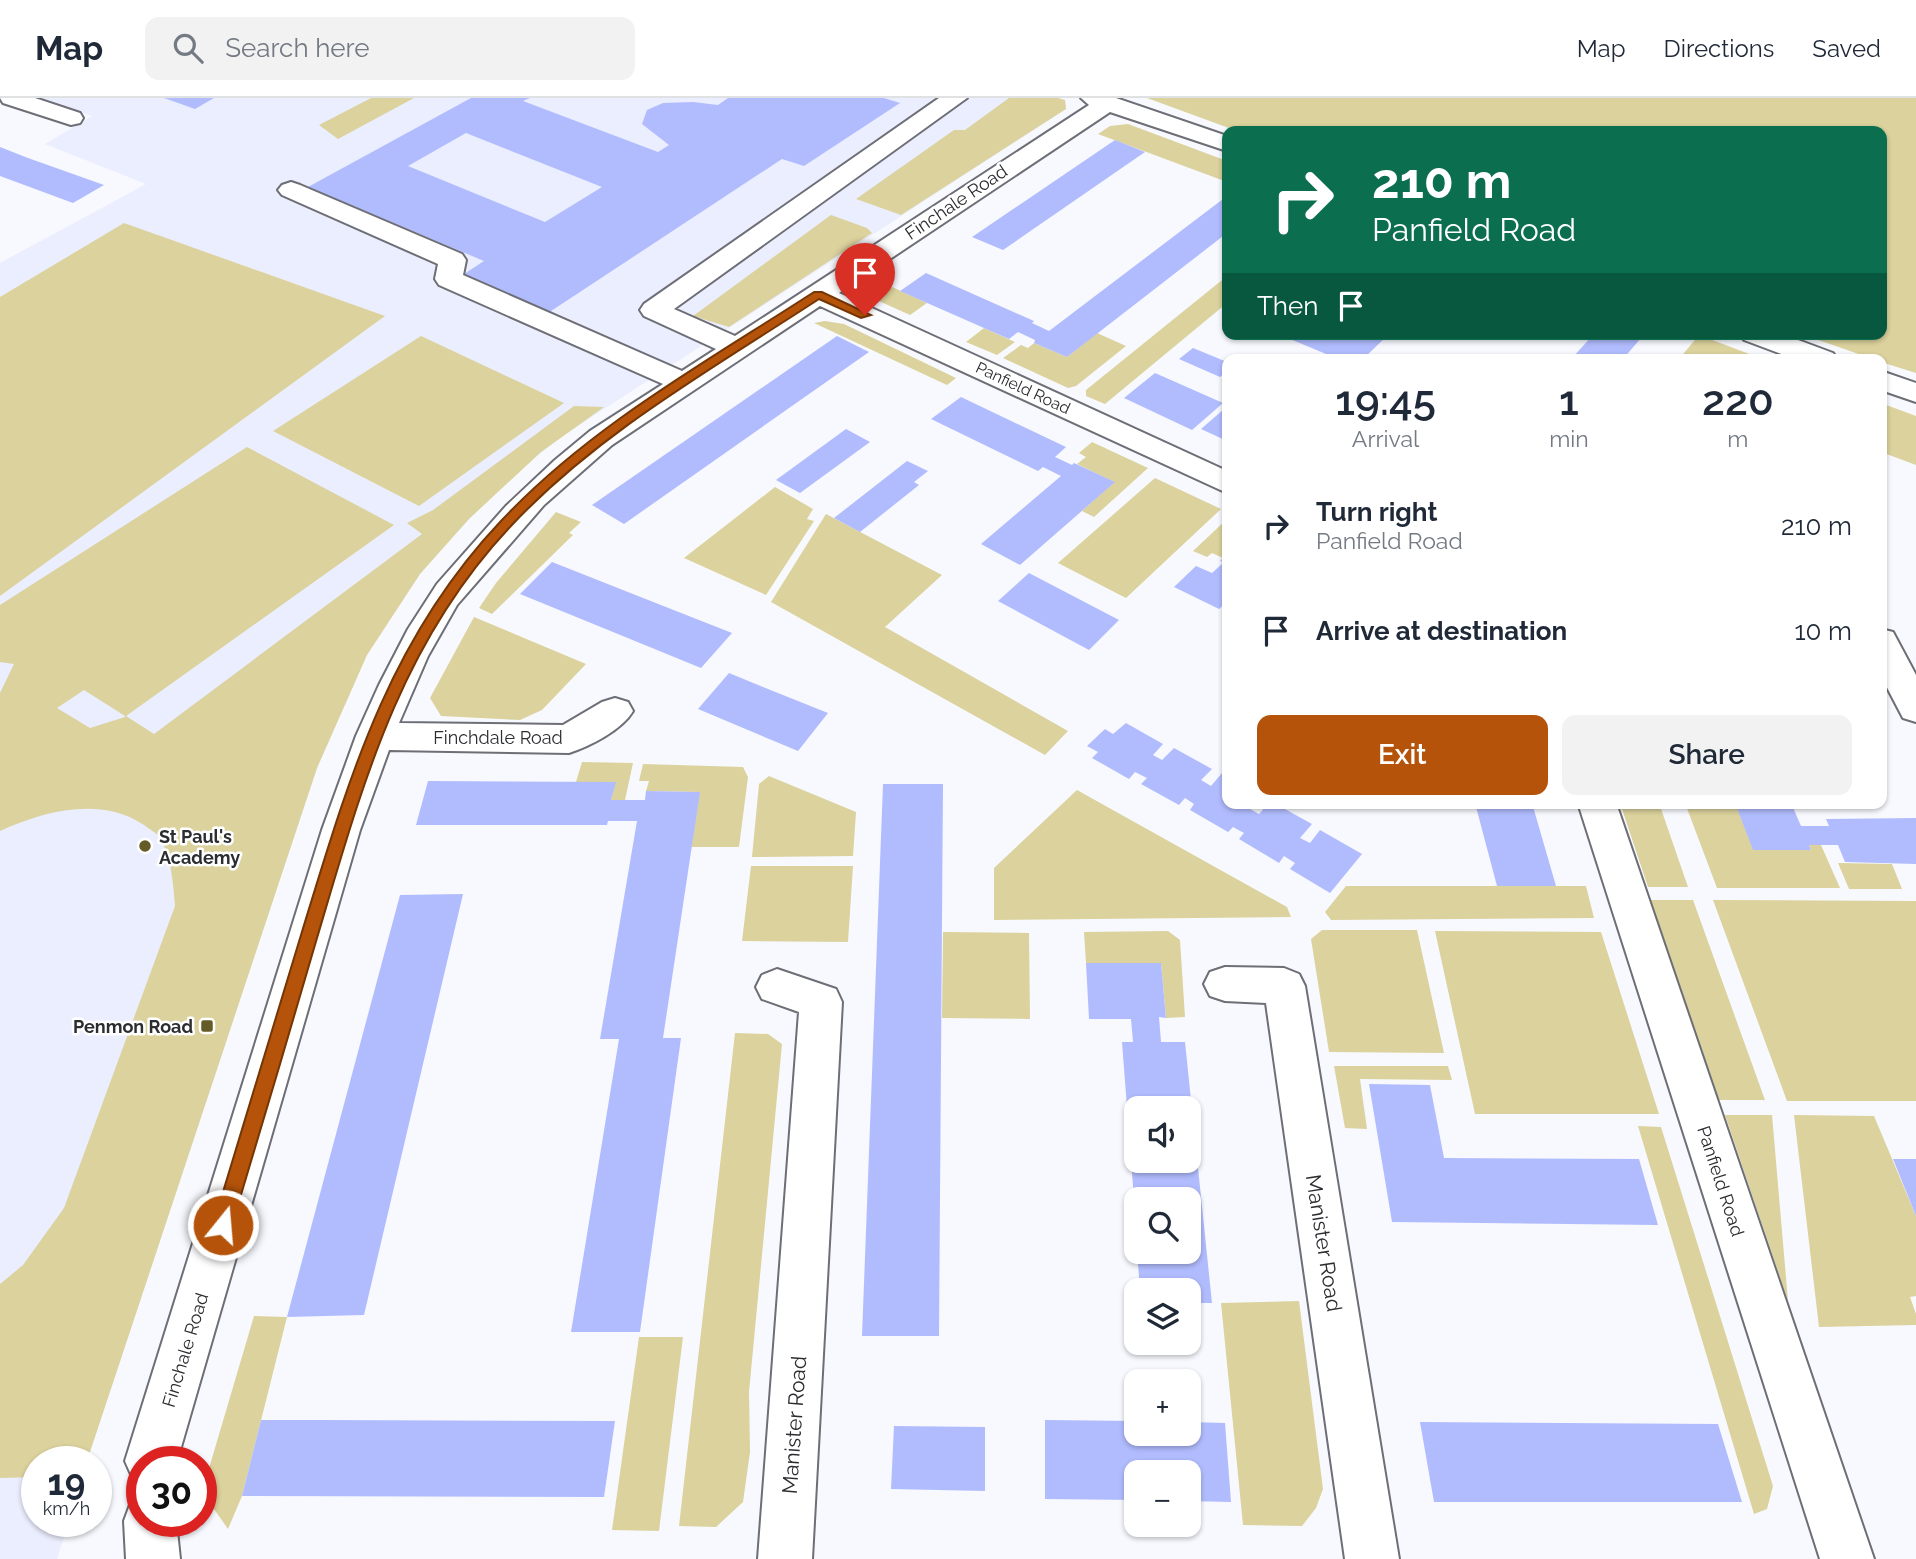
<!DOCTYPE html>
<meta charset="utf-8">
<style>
:root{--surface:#fff;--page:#f2f2f3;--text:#1f2937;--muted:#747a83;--line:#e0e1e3;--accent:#b45309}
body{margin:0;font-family:Raleway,sans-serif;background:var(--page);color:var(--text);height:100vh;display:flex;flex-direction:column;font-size:26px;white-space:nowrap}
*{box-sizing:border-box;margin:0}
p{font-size:23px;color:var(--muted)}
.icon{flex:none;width:38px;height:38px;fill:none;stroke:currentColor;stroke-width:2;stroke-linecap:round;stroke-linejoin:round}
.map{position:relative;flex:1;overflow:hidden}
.sheet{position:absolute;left:1222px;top:256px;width:665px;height:455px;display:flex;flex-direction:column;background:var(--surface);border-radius:14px;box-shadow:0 2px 5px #0004}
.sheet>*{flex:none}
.banner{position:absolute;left:1222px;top:28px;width:665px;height:214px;border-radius:14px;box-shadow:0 2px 5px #0004;background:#0b6e4f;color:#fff;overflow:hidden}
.controls{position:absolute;left:1124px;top:998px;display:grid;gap:14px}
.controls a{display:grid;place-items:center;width:77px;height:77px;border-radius:14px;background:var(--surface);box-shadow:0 2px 5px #0004;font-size:35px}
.speed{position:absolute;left:21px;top:1348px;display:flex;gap:14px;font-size:35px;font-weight:700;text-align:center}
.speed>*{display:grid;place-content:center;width:91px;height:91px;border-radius:50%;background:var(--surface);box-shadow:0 2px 5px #0004;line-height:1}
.speed small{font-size:18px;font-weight:400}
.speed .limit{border:10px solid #d22;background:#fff;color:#111}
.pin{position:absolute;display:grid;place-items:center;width:60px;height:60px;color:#fff;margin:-72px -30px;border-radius:50% 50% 50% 0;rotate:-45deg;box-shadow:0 0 7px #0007}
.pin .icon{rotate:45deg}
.me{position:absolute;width:77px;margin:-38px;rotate:17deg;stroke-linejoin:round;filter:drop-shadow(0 0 5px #0008)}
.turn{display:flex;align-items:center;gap:24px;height:147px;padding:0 35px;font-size:32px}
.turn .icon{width:91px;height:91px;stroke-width:2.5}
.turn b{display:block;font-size:49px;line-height:60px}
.then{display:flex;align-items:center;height:66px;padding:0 35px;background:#0003;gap:14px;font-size:26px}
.eta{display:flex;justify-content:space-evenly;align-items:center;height:119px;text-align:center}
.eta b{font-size:42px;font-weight:600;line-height:49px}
.button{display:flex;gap:14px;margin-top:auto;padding:14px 35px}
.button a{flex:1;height:80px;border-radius:14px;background:var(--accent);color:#fff;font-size:28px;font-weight:600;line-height:80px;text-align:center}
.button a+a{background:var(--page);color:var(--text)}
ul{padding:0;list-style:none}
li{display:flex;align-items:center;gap:21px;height:105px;padding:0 35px}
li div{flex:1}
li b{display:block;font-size:26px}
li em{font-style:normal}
header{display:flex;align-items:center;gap:42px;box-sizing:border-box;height:98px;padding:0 35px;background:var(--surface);border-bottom:2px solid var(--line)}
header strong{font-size:33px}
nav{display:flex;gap:38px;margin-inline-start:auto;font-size:24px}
.search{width:490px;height:63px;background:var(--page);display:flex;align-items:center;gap:18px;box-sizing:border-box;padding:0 24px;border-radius:14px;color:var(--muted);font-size:26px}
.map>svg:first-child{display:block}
</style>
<header>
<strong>Map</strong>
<div class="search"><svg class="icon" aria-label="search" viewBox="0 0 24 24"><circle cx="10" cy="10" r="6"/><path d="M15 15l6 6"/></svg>Search here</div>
<nav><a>Map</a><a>Directions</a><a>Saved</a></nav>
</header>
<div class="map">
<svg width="1916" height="1461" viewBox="0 0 1916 1461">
<rect width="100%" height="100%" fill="#f7f9fe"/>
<path fill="#ebeefe" d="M39,0H1058L1065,2L1066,11L561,339L516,375L469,421L420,476L367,557L317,670L87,1363H37V1423H69L57,1461H0V165L146,86L45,46L92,18Z"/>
<path fill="#dbd29d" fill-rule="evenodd" d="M371,0H414L338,41L319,27Z
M1009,0H1058L1065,2L1066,11L901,117L856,101L954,32H965Z
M1147,0H1916V275L1881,264V261H1873L1801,236H1881V33H1237Z
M1128,26L1227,63V84L1098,36L1110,28Z
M831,117L867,130L872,135L729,229L693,218Z
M124,125L385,218L0,498V199Z
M1227,178V205L1105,306L1086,298V292Z
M877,182L927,205L910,217L870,199L867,195L869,189Z
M825,223L844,226L956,280L947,287L814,225Z
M984,230L1015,244L997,257L966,244Z
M1097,235L1126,248L1076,288L1068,290L1003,260L1021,247L1028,250L1034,245L1067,259Z
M1699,237L1752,257L1757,261H1679Z
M421,238L564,305L419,408L273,333Z
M1881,305L1916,318V367L1881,354Z
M574,308L604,309L541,354L469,421L420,476L367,557L317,670L87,1363H37V1379L0,1380V1186L23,1167L64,1110L175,808C173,786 172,761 160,740C157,735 149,731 144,727C101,698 44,713 0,733V595L14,566L0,564V507L247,349L394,427L126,618L154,636L422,436L407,425L433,412ZM84,592L125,618V619L90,630L57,610Z
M1092,344L1148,370L1094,419L1082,413L1114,384L1077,366L1086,359L1079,355Z
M1155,380L1221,411L1126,500L1058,465Z
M775,389L813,411L807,421L814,423L766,497L684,460Z
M556,414L581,424L569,435L573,437L492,516L479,510L496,485Z
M826,416L942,477L885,529L1068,633L1045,657L771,504Z
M1227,421V456L1223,460L1212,455L1207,459L1193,453Z
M474,519L586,566L542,612L520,622L441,618L430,600Z
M582,664L633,665L625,702H611L615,684H576Z
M643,666L743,669L748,679L739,749H691L699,694L646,693L649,683H639Z
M769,678L856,714L853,758L752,759L759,686Z
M1077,692L1287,809L1291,819L994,822V770Z
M1620,705H1659L1688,789H1648Z
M1685,705H1735L1754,752H1811L1809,747H1821L1840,790H1717Z
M1838,765L1892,766L1902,791H1849Z
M751,768H853L848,844L742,843Z
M1346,788H1586L1594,820L1331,822L1325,814Z
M1648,802H1693L1765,1002H1717Z
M1713,802L1916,803V1003H1787Z
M1322,832H1417L1444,955L1329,954L1311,841Z
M1168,833L1180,842L1185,919L1166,920L1161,865H1086L1084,834Z
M1435,833L1601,834L1659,1016H1475Z
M943,834L1029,835L1030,921L942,920Z
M735,935L768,936L782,946L749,1294L750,1354L743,1404L716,1429L679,1428Z
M1334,968H1448L1452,982L1360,981L1367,1031L1345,1030Z
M1725,1017H1772L1788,1203Z
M1794,1017L1874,1018L1916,1118V1198L1910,1199L1916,1216V1227L1819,1229Z
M1638,1028L1661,1029L1773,1388L1767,1411L1754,1416Z
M1299,1203L1323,1391L1316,1410L1302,1428L1243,1427L1221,1205Z
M254,1218L287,1219L242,1398L228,1431L202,1394Z
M639,1239H683L659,1433L612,1432Z"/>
<path fill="#b1bcfe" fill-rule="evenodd" d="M164,0H214L195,11Z
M471,0H530L523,3L658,54L669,47L642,26L647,12L663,5L693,4L718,7L728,0H884L900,5L804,68L782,61L548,215L461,178L484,163L308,89ZM466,35L602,89L545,124L408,68Z
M1115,42L1145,54L1003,152L972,139Z
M0,49L28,60L104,87L73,105L0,78Z
M1227,98V135L1067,259L1034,245L1035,242L1018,234L1009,241L900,193L926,175L1034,223L1032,225L1049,233Z
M1278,236H1319L1329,242L1336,236H1389L1363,261H1338Z
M1594,236H1632L1641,240L1623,261H1571Z
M837,238L869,254L624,426L592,407Z
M1193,250L1227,264V274L1220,279L1179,261Z
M1155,275L1223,305L1192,332L1124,300Z
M961,299L1066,349L1055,359L1072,367L1074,365L1115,384L1020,467L981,446L1061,378L1043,369L1038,373L931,321Z
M1224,311L1227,312V343L1201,331Z
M846,331L870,344L800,395L776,382Z
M907,363L928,373L914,384L919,387L860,434L834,420Z
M1227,456V504L1219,511L1174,489L1196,468L1212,475L1224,464L1220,463Z
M552,464L671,511L732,535L701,570L520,496Z
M1029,475L1119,522L1089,552L998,503Z
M729,575L763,589L828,615L798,653L698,611Z
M1126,625L1163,646L1153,657L1162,662L1174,650L1212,671L1201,682L1211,688L1222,675L1227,678V705H1254L1250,711L1259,716L1269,705H1274L1312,726L1300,740L1310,745L1320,732L1362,756L1330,795L1290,771L1295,765L1284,758L1279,765L1239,741L1244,735L1233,729L1228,734L1190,712L1194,706L1185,700L1179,707L1141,686L1147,680L1135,674L1129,681L1092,660L1098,654L1087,648L1105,631L1113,636Z
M428,683L616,684L611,702H645L646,693L700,694L663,940H681L640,1234H571L619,941H600L637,723H608L607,727H416Z
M883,686H943L939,1238H862Z
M1475,705H1532L1556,788H1497Z
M1735,705H1791L1801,728H1829L1826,721L1916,720V766L1845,764L1838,747H1809L1811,752H1753Z
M463,796L364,1217L287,1219L400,797Z
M1086,865H1161L1166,920L1159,919L1161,944H1185L1212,1205H1188V1192H1140L1137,1153H1188V1101H1134L1122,944H1133L1131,921H1089ZM1136,1010H1188V1062H1136Z
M1369,986L1430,987L1444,1060L1639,1061L1658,1127L1392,1124Z
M1893,1061H1916V1118Z
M261,1322H320L615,1323L604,1399L242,1398Z
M1045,1322L1136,1323V1335H1188V1324L1225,1325L1231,1404L1188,1403V1374H1136V1402L1045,1401Z
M1420,1324L1718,1326L1742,1404H1434Z
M894,1328L985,1329V1393L891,1391Z"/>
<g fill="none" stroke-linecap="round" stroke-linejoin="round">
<g stroke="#6d6e76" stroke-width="4">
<path id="minor" d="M0,0H35L80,15L83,20L80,25L71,27L3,5Z
M939,0H967L674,211L735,238L1089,7L1081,0H1116L1227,38V53L1110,14L839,195L1227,373V395L820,208L612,347L544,407L457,507L428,558L399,625L563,627L602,604L615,600L628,604L633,613C622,632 590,648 569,655L389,652L360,732L177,1363H142V1385L133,1381L125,1363L322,732L356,638L379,587L408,531L437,486L506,408L555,362L590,333L663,286L439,187L435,181L438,166L282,97L278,92L282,87L291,84L300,87L462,156L466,162L463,177L682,273L716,251L644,218L640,212L644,206Z
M1740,236H1782L1833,255L1837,261H1795L1744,242Z
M1881,273L1916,285V304L1881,292Z
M1881,531L1893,534L1916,577V624L1903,620L1881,578Z
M1578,705H1616L1874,1461H1820Z
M1225,869L1284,870L1299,876L1305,888L1399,1461H1345L1266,905L1225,903L1210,898L1204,886L1210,874Z
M777,871L836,891L842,904L812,1461H758L799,914L762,901L756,889L762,877Z
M142,1400V1423H176L180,1461H126L124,1423L131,1404Z"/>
</g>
<use href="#minor" fill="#fff" fill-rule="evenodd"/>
</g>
<path fill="#b45309" stroke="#753606" stroke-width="2" d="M814,194H822L871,217L861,220L819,201C712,271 598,335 510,429C399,547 362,689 317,840C289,936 261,1031 232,1127L229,1133L223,1136L216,1133L213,1127C242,1030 272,934 301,837C348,684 387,543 501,423C590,328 706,264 814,194Z"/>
<g fill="#645b27" stroke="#fff" stroke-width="2.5">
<circle cx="145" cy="748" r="7"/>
<rect x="200" y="921" width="14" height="14" rx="3.5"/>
</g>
<g text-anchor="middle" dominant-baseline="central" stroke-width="5" stroke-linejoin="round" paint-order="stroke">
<g font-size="16" fill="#2c2d30" stroke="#fff">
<text transform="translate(1023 290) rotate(25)">Panfield Road</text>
</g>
<g font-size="18" fill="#2c2d30" stroke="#fff">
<text transform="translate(956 104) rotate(-34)">Finchale Road</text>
<text x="498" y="639">Finchdale Road</text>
<text transform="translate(1721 1083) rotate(72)">Panfield Road</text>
<text transform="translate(185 1252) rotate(-73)">Finchale Road</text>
</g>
<g font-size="18" font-weight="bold" fill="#2c2d30" stroke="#fff" text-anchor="start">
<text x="159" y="738">St Paul's<tspan x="159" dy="21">Academy</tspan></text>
<text x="193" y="928" text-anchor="end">Penmon Road</text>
</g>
<g font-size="21" fill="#2c2d30" stroke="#fff">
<text transform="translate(1324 1145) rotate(81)">Manister Road</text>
<text transform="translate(794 1327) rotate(-86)">Manister Road</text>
</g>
</g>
</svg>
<div class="controls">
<a><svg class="icon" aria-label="sound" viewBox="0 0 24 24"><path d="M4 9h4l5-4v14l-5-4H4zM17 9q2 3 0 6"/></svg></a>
<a><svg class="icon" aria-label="search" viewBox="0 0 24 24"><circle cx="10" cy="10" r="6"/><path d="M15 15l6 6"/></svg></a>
<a><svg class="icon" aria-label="layers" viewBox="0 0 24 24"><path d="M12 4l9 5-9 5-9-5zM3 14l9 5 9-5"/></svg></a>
<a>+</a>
<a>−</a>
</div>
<div class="speed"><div>19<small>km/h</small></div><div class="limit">30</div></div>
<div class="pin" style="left:865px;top:217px;background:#d93025"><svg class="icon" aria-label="arrive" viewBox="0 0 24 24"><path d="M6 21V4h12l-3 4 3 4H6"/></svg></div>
<svg class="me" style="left:223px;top:1127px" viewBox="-20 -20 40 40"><circle r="17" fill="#b45309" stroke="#fff" stroke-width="3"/><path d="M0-11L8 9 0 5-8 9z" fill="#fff"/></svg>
<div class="banner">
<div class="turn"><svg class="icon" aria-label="right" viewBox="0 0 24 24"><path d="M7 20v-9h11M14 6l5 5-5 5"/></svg><div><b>210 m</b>Panfield Road</div></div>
<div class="then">Then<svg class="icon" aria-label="arrive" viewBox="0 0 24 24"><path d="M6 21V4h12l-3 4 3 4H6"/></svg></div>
</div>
<section class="sheet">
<div class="eta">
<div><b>19:45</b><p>Arrival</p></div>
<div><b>1</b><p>min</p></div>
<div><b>220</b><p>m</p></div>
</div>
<ul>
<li><svg class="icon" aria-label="right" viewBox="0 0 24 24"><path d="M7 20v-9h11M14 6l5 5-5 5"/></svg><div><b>Turn right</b><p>Panfield Road</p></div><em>210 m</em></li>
<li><svg class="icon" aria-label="arrive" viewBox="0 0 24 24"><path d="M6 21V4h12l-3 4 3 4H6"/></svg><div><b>Arrive at destination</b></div><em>10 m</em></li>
</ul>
<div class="button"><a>Exit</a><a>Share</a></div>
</section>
</div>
